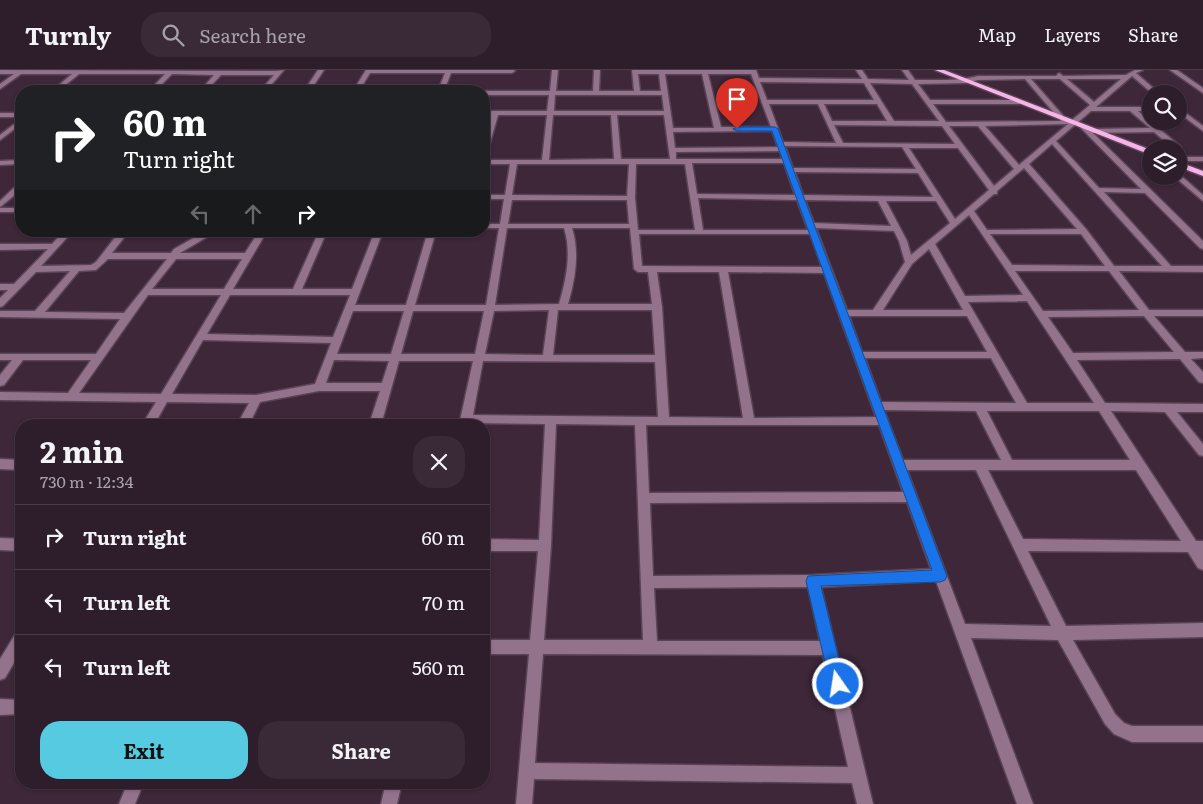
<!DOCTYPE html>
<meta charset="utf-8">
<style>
:root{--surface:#2e1d2b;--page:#3a2a37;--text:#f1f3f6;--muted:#a7a2a9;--line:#493b47;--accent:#55cae0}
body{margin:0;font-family:Literata,serif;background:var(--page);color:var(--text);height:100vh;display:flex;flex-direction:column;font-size:19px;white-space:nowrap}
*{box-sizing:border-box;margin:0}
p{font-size:16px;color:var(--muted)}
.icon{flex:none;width:28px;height:28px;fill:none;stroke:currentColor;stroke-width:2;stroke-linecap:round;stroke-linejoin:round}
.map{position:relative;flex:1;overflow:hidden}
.sheet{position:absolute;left:15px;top:349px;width:475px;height:370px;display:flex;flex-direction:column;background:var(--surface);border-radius:20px;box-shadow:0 1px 4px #0004,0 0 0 1px var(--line)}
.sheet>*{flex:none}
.banner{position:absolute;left:15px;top:15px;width:475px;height:152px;border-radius:20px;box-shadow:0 1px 4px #0004,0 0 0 1px var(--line);background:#202124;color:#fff;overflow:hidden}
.fabs{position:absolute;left:1142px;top:15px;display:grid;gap:10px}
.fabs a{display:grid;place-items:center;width:45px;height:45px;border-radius:50%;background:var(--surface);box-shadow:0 1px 4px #0004,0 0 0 1px var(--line);font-size:25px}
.pin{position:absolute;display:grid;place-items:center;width:42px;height:42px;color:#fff;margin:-51px -21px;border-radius:50% 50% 50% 0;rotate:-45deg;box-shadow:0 0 5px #0007}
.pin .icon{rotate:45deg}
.me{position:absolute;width:55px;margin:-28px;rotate:347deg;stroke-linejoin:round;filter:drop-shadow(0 0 4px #0008)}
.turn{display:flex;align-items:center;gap:18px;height:105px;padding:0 25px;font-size:22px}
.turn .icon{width:65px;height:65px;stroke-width:2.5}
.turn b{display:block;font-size:35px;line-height:42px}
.lanes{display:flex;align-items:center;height:48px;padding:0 25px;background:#0003;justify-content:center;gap:25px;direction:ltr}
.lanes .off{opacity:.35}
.round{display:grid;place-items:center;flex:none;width:52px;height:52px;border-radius:20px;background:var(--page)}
.summary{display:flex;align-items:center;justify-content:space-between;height:85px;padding:0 25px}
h1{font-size:30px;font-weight:700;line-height:38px}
.action{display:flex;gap:10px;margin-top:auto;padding:10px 25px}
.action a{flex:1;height:58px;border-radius:20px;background:var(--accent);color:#111;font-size:20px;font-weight:700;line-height:58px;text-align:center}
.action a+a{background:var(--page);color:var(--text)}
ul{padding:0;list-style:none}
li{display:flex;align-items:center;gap:15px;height:65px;padding:0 25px;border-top:1px solid var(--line)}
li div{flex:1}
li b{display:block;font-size:19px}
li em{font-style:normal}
header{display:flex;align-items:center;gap:30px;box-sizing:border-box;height:70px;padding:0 25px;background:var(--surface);border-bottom:1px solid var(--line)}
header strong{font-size:24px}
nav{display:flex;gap:28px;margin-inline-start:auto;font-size:18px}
.search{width:350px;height:45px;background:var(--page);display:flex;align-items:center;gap:12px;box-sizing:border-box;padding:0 18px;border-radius:20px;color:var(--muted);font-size:19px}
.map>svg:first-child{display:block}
</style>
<header>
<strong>Turnly</strong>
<div class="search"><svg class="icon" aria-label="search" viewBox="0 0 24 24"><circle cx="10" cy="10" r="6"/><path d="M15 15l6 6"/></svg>Search here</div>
<nav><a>Map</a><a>Layers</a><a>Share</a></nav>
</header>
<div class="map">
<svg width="1203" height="734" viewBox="0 0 1203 734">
<rect width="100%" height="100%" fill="#3d2739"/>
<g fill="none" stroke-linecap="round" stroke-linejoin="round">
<g stroke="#594455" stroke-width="3">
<path id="minor" d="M0,0L277,1L284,0L266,21H260L274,5H221L206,21H200L214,5L172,4L155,21H149L165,4H79L58,21H52L72,4H21L0,19V14L14,4H0Z
M318,0H324L310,21H304Z
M366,0H514L515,1L512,3H451L444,21H438L445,3H370L359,21H353Z
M552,0H558L556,21H593L594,0H600L599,21H634L632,0H756L759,8L862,9L856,0H862L868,9L909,10L902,0H908L915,10C936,10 958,11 978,6H1056L1059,3L1063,6L1126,5L1135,0H1143L1136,3L1160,24H1153L1132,6L1096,37H1151V41H1138L1181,77V81L1174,79L1154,62L1093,63L1203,171V179L1200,178L1145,123L1104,122L1171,196H1203V202L1119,201L1149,240H1203V246H1154L1185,282H1203V288L1191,289L1203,302V313L1199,312L1180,289L1077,290L1105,333L1203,334V342H1177L1203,374V386L1199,385L1165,342L1111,341L1196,471H1203V500L1198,498L1188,482L1028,481L1066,556L1203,553V567L1073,570L1115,644L1124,653L1132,656H1203V672H1132L1114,664L1105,654L1058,570L971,568L1033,734H1017L936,511L821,517L873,734H857L852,713L534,709L532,734H516L529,584H484V570H530L538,481H484V469L539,470L545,354L471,353V355H459L473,291H399L381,355H369L380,321H319L260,332L249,355H237L249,333L167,332L154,355H142L156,332L0,330V322L68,323L91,290H23L4,315L0,316V305L12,290H0V284H96L120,249L0,247V241H35L70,201L36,202L3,236L0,237V228L8,220H0V214H14L48,179L0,180V174H52L64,161H73L41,196L91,195L96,192L120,161H129L112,183H171L174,179L206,161H217L180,183H245L259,161H267L233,219H293L319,161H327L302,219H352L375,161H383L355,235H406L428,161H436L415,235H486L499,158H484V154H500L504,129H484V125H505L510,94H484V90H542L547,45H498L488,80L484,82V69L491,45H484V41H547L549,25H484L483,21H550ZM638,4H659L661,21H640ZM665,4H702L714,58H673ZM708,4H751L771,57H721ZM1025,9L1061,51L946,52L933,34H1019L1022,32L1019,30H930L918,14L967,13L978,10ZM1031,9H1060L1090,35L1072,50H1067ZM1067,9H1121L1094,32ZM760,12L864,13L874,30H767ZM870,13L912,14L939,51H894ZM555,25H662L664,41H554ZM769,34H818L836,73L783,72ZM824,34H877L887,51H832ZM1091,41H1130L1150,58L1094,59L1091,61L1085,56L1080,57L1141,119L1099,118L1056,71ZM553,45H611L614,89L549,90ZM617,45H664L670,89H676V82L780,81L782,89H621ZM1068,54L1019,95L985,56ZM834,55L942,56L955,74L843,73ZM949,56H978L1014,99L994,116ZM772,61L778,77L675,78L673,62ZM1052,74L1162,196H1114L1086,159L1029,94ZM785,76L902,77L916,99L793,98ZM909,78H958L989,120L955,149ZM692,93H784L795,125L697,124ZM517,94H629L627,126L512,125ZM636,94H685L695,160H638L635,128ZM1024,98L1077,159L987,160L974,141L994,124H997V121ZM795,102L918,103L933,127L803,125ZM698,128L797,130L808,160H703ZM512,130H627L629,154H508ZM805,130L878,131L891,156L814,153ZM886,131H936L950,153L911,185L907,171ZM969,145L1023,225L965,226L935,174ZM507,158H564C572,183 566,210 559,234L495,235ZM572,158H630L634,199L638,202H648L652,234H568C575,210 580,183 572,158ZM816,158L894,161L899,171L905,192L873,240H847ZM639,164H810L822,197L642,196ZM990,164H1081L1105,196L1012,195ZM929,179L963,240H883L912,194ZM108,189H167L124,243L45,242L79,201L96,200ZM176,189H242L224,219H152ZM1015,201H1109L1139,240L1043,241ZM657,202H719L743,348L669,347L662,237ZM728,202L824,203L876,347L754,348ZM148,225H221L161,324L79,323ZM230,225H350L333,267L207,264ZM1027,231L1094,333H1027L968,232ZM549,240L543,285L485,284L494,241ZM558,240H652L655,285H553ZM353,241H404L391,284H337ZM413,241H484L475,284H401ZM849,246H967L987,282H862ZM1144,246L1174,282L1073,283L1048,247ZM203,270L331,273L315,314L256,325L172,324ZM865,288H991L1016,333L881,332ZM334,290L389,291L382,313H326ZM483,291L655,292L658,347L473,345ZM884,340L976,341L1001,390H903ZM987,341H1099L1130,390H1012ZM556,354L635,355L643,570H544L551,476ZM646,355H879L903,422L649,423ZM907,400H976L1051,556L965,554ZM988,400H1136L1181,471L1023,469ZM907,432L931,499L813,505L653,506L650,433ZM808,517L820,571H657L654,518ZM543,584L823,585L848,697L535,693Z
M1170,0H1177L1203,18V23Z
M1179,38L1203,56V61L1179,43Z
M0,43H21V47H0Z
M21,49V54L0,70V65Z
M1179,87H1203V91H1179Z
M21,90V94L0,95V91Z
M1179,104L1203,125V131L1176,108L1175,106H1179Z
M18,114H21V120L0,137V131Z
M0,138H21V142H0Z
M0,389L21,390V400L0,399Z
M0,468L21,469V481L0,480Z
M21,561V581L5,608L0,610V589L16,563Z
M0,629L21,630V644L0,645Z
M128,712H144L135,734H119Z
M386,712H402L397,734H381Z"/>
</g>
<g stroke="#594455" stroke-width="3">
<path id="major" d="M935,0H944L1151,80V85Z
M1179,92L1203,101V106L1179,97Z"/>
</g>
<use href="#minor" fill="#93728c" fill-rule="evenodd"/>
<use href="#major" fill="#f8b3e9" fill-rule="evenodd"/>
</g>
<path fill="#1a73e8" stroke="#114b97" d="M775,57L778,59L947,506L945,510L940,512L821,516L845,614L843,620L838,622L832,620L830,614L806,511L808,506L932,500L772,61H737L733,59L737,57Z"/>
</svg>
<div class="fabs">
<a><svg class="icon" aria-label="search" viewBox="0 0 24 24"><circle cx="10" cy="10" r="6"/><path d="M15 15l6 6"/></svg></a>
<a><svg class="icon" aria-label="layers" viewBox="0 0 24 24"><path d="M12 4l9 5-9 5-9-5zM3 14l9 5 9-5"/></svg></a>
</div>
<div class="pin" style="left:737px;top:59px;background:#d93025"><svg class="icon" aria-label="arrive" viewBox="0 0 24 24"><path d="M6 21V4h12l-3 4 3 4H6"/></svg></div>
<svg class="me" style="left:838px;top:614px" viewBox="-20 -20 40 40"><circle r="17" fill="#1a73e8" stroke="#fff" stroke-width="3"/><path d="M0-11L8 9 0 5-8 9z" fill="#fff"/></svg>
<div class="banner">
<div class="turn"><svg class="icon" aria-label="right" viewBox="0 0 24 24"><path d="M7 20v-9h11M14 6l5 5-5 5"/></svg><div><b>60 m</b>Turn right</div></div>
<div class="lanes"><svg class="icon off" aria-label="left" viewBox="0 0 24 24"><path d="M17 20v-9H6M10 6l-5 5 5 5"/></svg><svg class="icon off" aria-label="ahead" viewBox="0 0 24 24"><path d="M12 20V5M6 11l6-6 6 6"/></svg><svg class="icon" aria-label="right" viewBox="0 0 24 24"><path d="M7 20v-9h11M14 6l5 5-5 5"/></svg></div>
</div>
<section class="sheet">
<div class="summary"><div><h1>2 min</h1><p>730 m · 12:34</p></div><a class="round"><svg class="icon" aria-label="close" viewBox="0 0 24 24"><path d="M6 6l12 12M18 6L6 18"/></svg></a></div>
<ul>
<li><svg class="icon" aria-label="right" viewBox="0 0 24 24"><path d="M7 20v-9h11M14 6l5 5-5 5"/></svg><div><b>Turn right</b></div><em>60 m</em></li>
<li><svg class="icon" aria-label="left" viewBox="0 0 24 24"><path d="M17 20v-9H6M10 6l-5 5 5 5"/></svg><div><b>Turn left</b></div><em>70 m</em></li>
<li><svg class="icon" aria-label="left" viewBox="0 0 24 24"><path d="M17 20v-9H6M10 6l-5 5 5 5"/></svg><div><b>Turn left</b></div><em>560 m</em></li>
</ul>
<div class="action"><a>Exit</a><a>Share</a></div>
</section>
</div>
